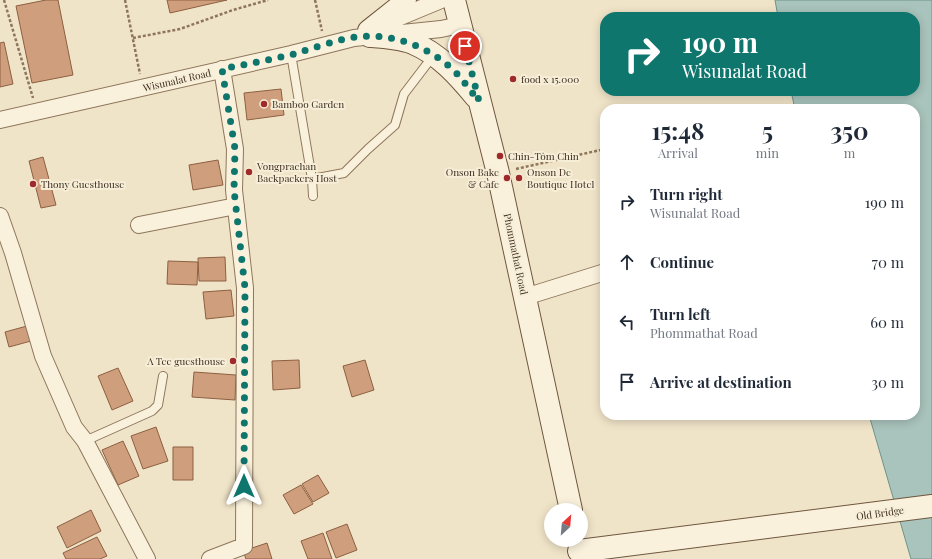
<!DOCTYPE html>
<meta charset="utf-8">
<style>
:root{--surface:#fff;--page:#f6f6f7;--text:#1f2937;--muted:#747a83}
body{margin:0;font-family:"Playfair Display",serif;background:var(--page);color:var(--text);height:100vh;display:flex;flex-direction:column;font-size:15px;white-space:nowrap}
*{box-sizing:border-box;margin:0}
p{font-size:13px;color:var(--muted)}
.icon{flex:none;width:22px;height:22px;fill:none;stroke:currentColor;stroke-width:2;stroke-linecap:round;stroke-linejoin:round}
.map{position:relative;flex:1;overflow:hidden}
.side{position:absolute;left:600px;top:104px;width:320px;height:316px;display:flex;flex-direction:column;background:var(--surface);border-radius:16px;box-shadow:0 2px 10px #0003}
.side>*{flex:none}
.guide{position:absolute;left:600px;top:12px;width:320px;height:84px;border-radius:16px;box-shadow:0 2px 10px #0003;background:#0f766e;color:#fff;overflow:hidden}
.needle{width:26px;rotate:26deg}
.tools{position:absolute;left:544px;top:503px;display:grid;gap:8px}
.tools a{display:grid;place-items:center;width:44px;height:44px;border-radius:50%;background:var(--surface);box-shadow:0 2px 10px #0003;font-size:20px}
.pin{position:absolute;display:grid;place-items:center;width:34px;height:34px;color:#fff;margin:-17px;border:2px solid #fff;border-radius:50%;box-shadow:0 1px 4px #0007}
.me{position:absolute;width:44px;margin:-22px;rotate:0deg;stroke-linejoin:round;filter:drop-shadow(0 0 3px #0008)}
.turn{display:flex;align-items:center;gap:14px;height:84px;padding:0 16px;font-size:18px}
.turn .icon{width:52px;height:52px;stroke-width:2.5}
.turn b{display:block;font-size:28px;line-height:34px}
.eta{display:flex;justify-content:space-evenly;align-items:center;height:68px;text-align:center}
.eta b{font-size:24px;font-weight:700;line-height:28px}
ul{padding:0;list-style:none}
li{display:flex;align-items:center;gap:12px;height:60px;padding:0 16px}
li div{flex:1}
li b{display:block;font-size:15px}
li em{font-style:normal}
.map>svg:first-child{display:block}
</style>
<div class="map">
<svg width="932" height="559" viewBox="0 0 932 559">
<rect width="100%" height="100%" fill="#f0e4c8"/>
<path fill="#a9c4bc" stroke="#6f938a" d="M775,0H932V559H911L869,415H915V109H795L791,91H915V17H778Z"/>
<path fill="#cf9f7d" stroke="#8d5f41" d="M46,0H58L73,75L32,83L16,6Z
M167,0H227L170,13Z
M4,42L13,84L0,87V43Z
M281,89L284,115L247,120L244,93Z
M43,157L56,205L41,208L29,161Z
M218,160L223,185L193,190L189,165Z
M225,257L226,281H199L198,258Z
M168,261L198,262L197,285L167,284Z
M231,290L234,316L206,319L203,292Z
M27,326L31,341L9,347L5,332Z
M299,360L300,388L273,390L272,361Z
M365,360L374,390L352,397L343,366Z
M118,368L133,401L112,410L98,376Z
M194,372L236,375L235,400L192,397Z
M156,427L168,461L143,469L131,436Z
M123,441L139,476L118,485L102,450Z
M173,447H193V480H173Z
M318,475L329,493L313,502L302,484Z
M301,485L313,504L294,514L283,495Z
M91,510L101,531L67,548L57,527Z
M347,524L357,550L336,558L326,532Z
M323,533L332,559H308L301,541Z
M97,537L107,556L100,559H66L63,553Z
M267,543L272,559H246L243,551Z"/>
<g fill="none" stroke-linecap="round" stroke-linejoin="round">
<g stroke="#8d765c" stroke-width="10">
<path id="lane" d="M291,54L312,179L313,196
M312,179L344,173L368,149L395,125L404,94L433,56
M85,441L152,411L158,405L163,376"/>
</g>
<g stroke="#8d765c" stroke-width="18">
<path id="street" d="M388,22L441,0
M0,120L291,54L354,38L441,29L460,25
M0,216L13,253L43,356L74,427L85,441L147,559
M139,225L236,206
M525,297L605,272
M210,559L244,546L245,288L234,190L235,149L222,69"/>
</g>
<g stroke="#6f573f" stroke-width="24">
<path id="secondary" d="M454,0L498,173L571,510
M369,31L398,8L405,0
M370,36C384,37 400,38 413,43C439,54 458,75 476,97
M579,551L932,506"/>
</g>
<path stroke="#8d765c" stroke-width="2.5" stroke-dasharray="3 2" stroke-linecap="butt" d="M4,0L33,98
M125,0L140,74
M315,0L322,31
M133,38L180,29L233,10L268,0
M516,169L605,149"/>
<use href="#lane" stroke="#faf1dc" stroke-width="8"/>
<use href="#street" stroke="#faf1dc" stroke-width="16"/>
<use href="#secondary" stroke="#faf1dc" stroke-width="22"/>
</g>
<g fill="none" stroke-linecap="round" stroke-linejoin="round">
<path stroke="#0f766e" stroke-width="7" stroke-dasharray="0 12.6" d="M244,486L245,288L234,190L235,149L222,69C246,64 270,60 294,54C314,48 336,40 356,37C394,32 434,48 460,77C466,84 472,93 479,101L465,46"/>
</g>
<g fill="#9e2a2b" stroke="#f7eed8" stroke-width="1.5">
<circle cx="513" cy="79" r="4"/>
<circle cx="264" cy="104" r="4"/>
<circle cx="500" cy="156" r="4"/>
<circle cx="249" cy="172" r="4"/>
<circle cx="507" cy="178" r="4"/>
<circle cx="519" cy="178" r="4"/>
<circle cx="33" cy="184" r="4"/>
<circle cx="233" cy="361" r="4"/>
</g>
<g text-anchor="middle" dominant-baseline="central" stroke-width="4" stroke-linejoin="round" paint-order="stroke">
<g font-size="10" fill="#3d2e20" stroke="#f7eed8" text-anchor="start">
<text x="521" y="79">food x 15.000</text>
<text x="272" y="104">Bamboo Garden</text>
<text x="508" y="156">Chin-Tôm Chin</text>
<text x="257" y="166">Vongprachan<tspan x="257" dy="12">Backpackers Host</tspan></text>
<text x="499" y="172" text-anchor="end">Onson Bake<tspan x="499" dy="12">&amp; Cafe</tspan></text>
<text x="527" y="172">Onson De<tspan x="527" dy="12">Boutique Hotel</tspan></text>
<text x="41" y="184">Thony Guesthouse</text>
<text x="225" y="361" text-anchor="end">A Tee guesthouse</text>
</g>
<g font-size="10" fill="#3d2e20" stroke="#f7eed8">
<text transform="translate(177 80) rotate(-13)">Wisunalat Road</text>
<text transform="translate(516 254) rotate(78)">Phommathat Road</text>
<text transform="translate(880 513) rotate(-8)">Old Bridge</text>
</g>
</g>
</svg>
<div class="tools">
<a><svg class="needle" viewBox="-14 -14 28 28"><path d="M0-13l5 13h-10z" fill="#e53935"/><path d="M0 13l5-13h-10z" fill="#747a83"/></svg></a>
</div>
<div class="pin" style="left:465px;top:46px;background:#d93025"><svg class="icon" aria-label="arrive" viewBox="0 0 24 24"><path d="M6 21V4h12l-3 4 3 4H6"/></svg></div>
<svg class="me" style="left:244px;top:486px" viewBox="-20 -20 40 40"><path d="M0-17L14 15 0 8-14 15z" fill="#0f766e" stroke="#fff" stroke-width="4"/></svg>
<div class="guide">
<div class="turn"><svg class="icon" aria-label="right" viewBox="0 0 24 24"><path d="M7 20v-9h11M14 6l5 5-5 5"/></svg><div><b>190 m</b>Wisunalat Road</div></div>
</div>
<section class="side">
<div class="eta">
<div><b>15:48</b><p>Arrival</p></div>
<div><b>5</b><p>min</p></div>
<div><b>350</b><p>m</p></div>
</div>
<ul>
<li><svg class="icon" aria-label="right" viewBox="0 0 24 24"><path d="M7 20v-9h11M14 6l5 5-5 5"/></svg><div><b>Turn right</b><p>Wisunalat Road</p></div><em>190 m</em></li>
<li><svg class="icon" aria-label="ahead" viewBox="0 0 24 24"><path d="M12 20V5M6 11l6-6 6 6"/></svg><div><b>Continue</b></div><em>70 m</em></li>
<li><svg class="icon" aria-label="left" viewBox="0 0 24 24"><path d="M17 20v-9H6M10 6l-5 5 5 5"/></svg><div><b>Turn left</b><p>Phommathat Road</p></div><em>60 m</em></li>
<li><svg class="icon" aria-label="arrive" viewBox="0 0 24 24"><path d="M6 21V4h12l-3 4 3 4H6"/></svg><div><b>Arrive at destination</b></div><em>30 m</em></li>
</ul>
</section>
</div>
